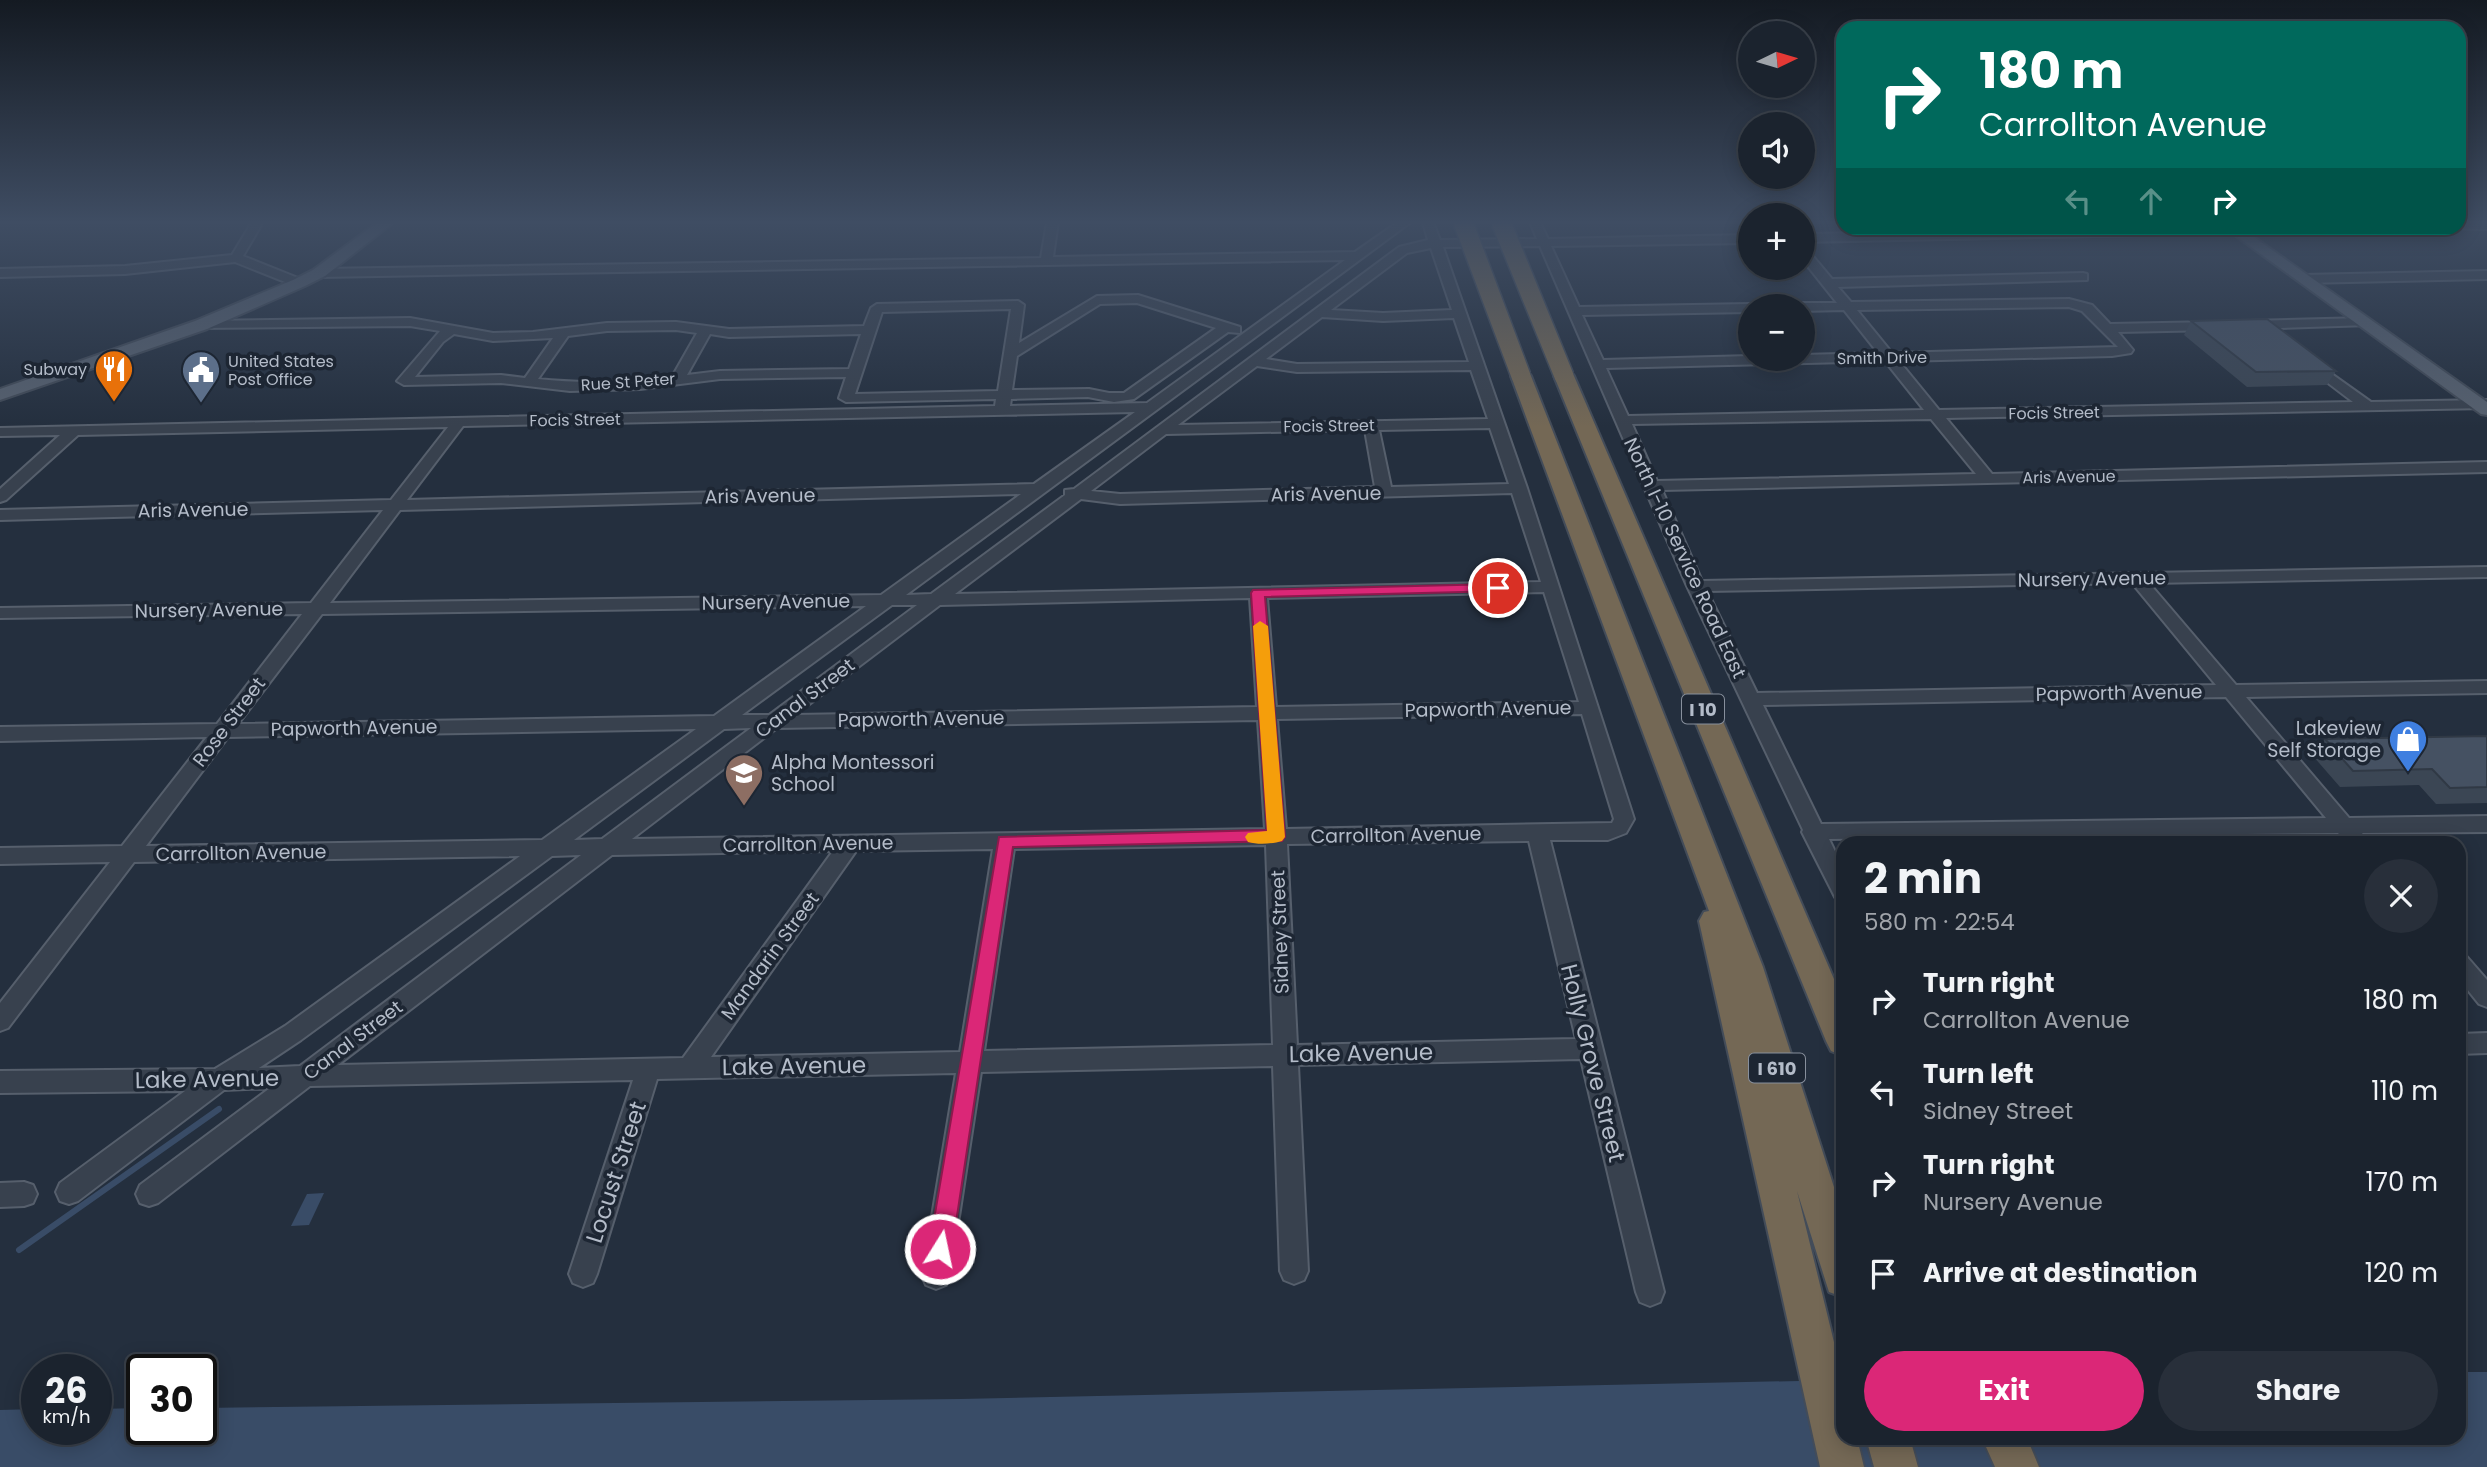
<!DOCTYPE html>
<meta charset="utf-8">
<style>
:root{--surface:#1b232e;--page:#282f3a;--text:#f1f3f6;--muted:#a0a4aa;--line:#39404a;--accent:#db2777}
body{margin:0;font-family:Poppins,sans-serif;background:var(--page);color:var(--text);height:100vh;display:flex;flex-direction:column;font-size:26px;white-space:nowrap}
*{box-sizing:border-box;margin:0}
p{font-size:23px;color:var(--muted)}
.icon{flex:none;width:38px;height:38px;fill:none;stroke:currentColor;stroke-width:2;stroke-linecap:round;stroke-linejoin:round}
.map{position:relative;flex:1;overflow:hidden}
.drawer{position:absolute;left:1836px;top:836px;width:630px;height:609px;display:flex;flex-direction:column;background:var(--surface);border-radius:21px;box-shadow:0 4px 18px #0003,0 0 0 2px var(--line)}
.drawer>*{flex:none}
.top-card{position:absolute;left:1836px;top:21px;width:630px;height:214px;border-radius:21px;box-shadow:0 4px 18px #0003,0 0 0 2px var(--line);background:#00695c;color:#fff;overflow:hidden}
.needle{width:46px;rotate:85deg}
.tools{position:absolute;left:1738px;top:21px;display:grid;gap:14px}
.tools a{display:grid;place-items:center;width:77px;height:77px;border-radius:50%;background:var(--surface);box-shadow:0 4px 18px #0003,0 0 0 2px var(--line);font-size:35px}
.speed{position:absolute;left:21px;top:1354px;display:flex;gap:14px;font-size:35px;font-weight:700;text-align:center}
.speed>*{display:grid;place-content:center;width:91px;height:91px;border-radius:50%;background:var(--surface);box-shadow:0 4px 18px #0003,0 0 0 2px var(--line);line-height:1}
.speed small{font-size:18px;font-weight:400}
.speed .limit{border:4px solid #111;border-radius:10px;background:#fff;color:#111}
.pin{position:absolute;display:grid;place-items:center;width:60px;height:60px;color:#fff;margin:-30px;border:4px solid #fff;border-radius:50%;box-shadow:0 2px 7px #0007}
.me{position:absolute;width:77px;margin:-38px;rotate:10deg;stroke-linejoin:round;filter:drop-shadow(0 0 5px #0008)}
.turn{display:flex;align-items:center;gap:24px;height:147px;padding:0 28px;font-size:32px}
.turn .icon{width:91px;height:91px;stroke-width:2.5}
.turn b{display:block;font-size:49px;line-height:60px}
.lanes{display:flex;align-items:center;height:66px;padding:0 28px;background:#0003;justify-content:center;gap:35px;direction:ltr}
.lanes .off{opacity:.35}
.round{display:grid;place-items:center;flex:none;width:74px;height:74px;border-radius:37px;background:var(--page)}
.head{display:flex;align-items:center;justify-content:space-between;height:119px;padding:0 28px}
h1{font-size:42px;font-weight:700;line-height:52px}
.primary-button{display:flex;gap:14px;margin-top:auto;padding:14px 28px}
.primary-button a{flex:1;height:80px;border-radius:42px;background:var(--accent);color:#fff;font-size:28px;font-weight:700;line-height:80px;text-align:center}
.primary-button a+a{background:var(--page);color:var(--text)}
ul{padding:0;list-style:none}
li{display:flex;align-items:center;gap:21px;height:91px;padding:0 28px}
li div{flex:1}
li b{display:block;font-size:26px}
li em{font-style:normal}
.map>svg:first-child{display:block}
</style>
<div class="map">
<svg width="2487" height="1467" viewBox="0 0 2487 1467">
<rect width="100%" height="100%" fill="#242f3e"/>
<path fill="#394c67" d="M324,1193L309,1225L291,1226L307,1194Z
M2459,1372H2487V1467H0V1410L37,1409V1430H96V1409L142,1408V1430H201V1408L960,1399L1843,1380V1438H2459Z"/>
<g fill="none" stroke-linecap="round" stroke-linejoin="round">
<path stroke="#394c67" stroke-width="6" d="M19,1250L219,1109"/>
<g stroke="#565f6c" stroke-width="4">
<path id="minor" d="M252,222H263L243,256L303,280V286H295L235,262L125,274L0,277V269L125,266L232,255Z
M1047,222H1058L1053,257L1355,252L1398,222H1411L906,595L931,594L1065,495V490L1074,489L1399,247L1428,240L1423,222H1433L1440,240L1537,239L1530,222H1540L1548,239L1750,235V243L1551,246L1579,307L1750,304L1755,306H1750V312L1582,315L1603,360L1750,356V359H1802V355L1878,353L1844,310L1802,311V306H1796L1802,303H1837L1802,259V248H1806L1832,279L2083,273L2087,274V280L1838,287L1851,302L2069,299L2092,305L2110,324L2215,322L2222,326L2215,330L2118,332L2133,350L2131,353L2112,356L1899,361L1939,410L2353,402L2307,367V361L2312,360L2371,402L2487,400V408L1946,418L1992,474L2487,462V472L1662,490L1702,581L2487,567V577L2149,583L2236,685L2487,681V693L2246,697L2349,818L2487,816V832L2362,833L2369,844H2347L2338,833L1829,839L1843,868V899L1835,897L1802,832L1803,830L1687,586L1540,246L1443,247L1527,488L1634,819L1626,833L1608,840H1550L1664,1292L1660,1302L1650,1306L1640,1302L1636,1292L1581,1059L1298,1065L1308,1271L1304,1280L1294,1284L1284,1280L1280,1271L1273,1066L981,1072L950,1276L946,1285L936,1289L926,1285L922,1276L956,1073L657,1079L597,1274L593,1283L583,1287L573,1283L569,1274L633,1080L310,1086L158,1203L149,1206L140,1203L136,1194L140,1185L270,1088L224,1090L78,1201L69,1204L60,1201L56,1192L60,1183L185,1091L0,1093V1071L215,1069L285,1026L520,856L134,862L8,1028L0,1031V1003L110,862L0,864V848L122,846L207,737L0,741V727L217,724L302,614L0,618V608L311,603L383,510L0,520V510L391,500L448,427L78,435L6,500L0,502V489L60,435L0,436V428L995,406L996,399L846,402L839,398L846,377L720,379L640,389L570,391L501,383L404,385L397,381L440,331L410,326L196,328V322L201,321L410,318L493,333L533,332L607,323L676,322L729,329L864,326L871,308L877,304L1018,301L1024,305L1019,343L1097,296L1138,295L1240,327V333L1228,332L1134,399L1114,402L1088,397L1011,399L1010,406L1147,403L1345,260L319,277L313,273L319,269L1041,258ZM1431,248L1452,310L1383,313L1331,310L1407,253ZM1137,303L1216,328L1124,393H1109L1089,389L1012,390L1017,356L1100,304ZM2069,307L2082,311L2118,347L1892,353L1857,310ZM1011,309L998,391L855,394L882,312ZM1322,317L1383,321L1454,318L1469,362L1297,364L1266,359ZM676,330L697,333L672,377C628,382 583,384 538,379L568,336L607,331ZM454,334L493,341L553,338L525,378L501,375L415,377L443,342ZM710,334L729,337L861,334L849,369L720,371L687,375ZM1885,361L1924,410L1628,416L1606,368ZM1257,366L1297,372L1471,370L1488,419L1178,425ZM1135,412L1034,484L407,500L463,426ZM1931,419L1976,474L1657,481L1632,424ZM1490,428L1509,484L1391,487L1379,430ZM1365,430L1375,487L1120,494L1091,491L1166,434ZM1512,493L1541,582L955,594L1081,499L1120,504ZM1021,494L881,595L330,603L400,510ZM2132,583L2216,685L1757,693L1707,591ZM1544,592L1579,702L1276,707L1267,598ZM1250,598L1257,707L795,715L940,605ZM892,605H917L769,715H742ZM866,606L714,716L238,724L322,614ZM2226,697L2326,818L1821,824L1763,705ZM1582,714L1614,819L1612,823L1286,829L1277,719ZM1258,720L1265,829L632,839L777,728ZM751,728L602,839L574,840L724,729ZM696,729L542,840L146,846L228,737ZM1529,841L1576,1039L1297,1045L1287,844ZM1266,845L1273,1045L984,1051L1014,849ZM993,849L960,1052L711,1057L856,851ZM833,851L683,1058L338,1065L612,855ZM581,855L300,1066L259,1068L301,1040L552,856Z
M2459,223H2487V229L2455,228H2459Z
M2236,228L2242,231L2240,233L1802,242V234Z
M2257,228H2405L2399,231L2261,233L2255,230Z
M2487,271V279L2303,283L2297,279L2303,275Z
M2364,318L2371,322L2369,325L2249,329L2242,325L2249,321Z
M2459,954L2467,957L2487,980V1007L2479,1004L2459,979Z
M2487,1033V1053L2459,1054V1034Z
M24,1182L33,1185L37,1194L33,1203L24,1206L0,1207V1183Z"/>
</g>
<g stroke="#414a57" stroke-width="4">
<path id="major" d="M378,222H394L325,276L305,286L207,329L0,400V389L195,321L293,280L313,270Z
M2225,228H2241L2487,402V415L2481,414Z"/>
</g>
<g stroke="#434c59" stroke-width="4">
<path id="highway" d="M1521,370L1528,372L1531,376L1763,967L1843,1215V1297L1829,1292L1797,1191L1843,1379V1438H1857L1864,1467H1820L1699,921L1704,912L1709,911L1511,376L1514,372Z
M1564,370L1571,372L1574,376L1843,1000V1056L1831,1051L1826,1041L1554,376L1557,372Z
M1866,1438H1910L1918,1467H1874Z
M1982,1438H2027L2039,1467H1995Z"/>
</g>
<use href="#minor" fill="#38414e" fill-rule="evenodd"/>
<use href="#major" fill="#56606e" fill-rule="evenodd"/>
<use href="#highway" fill="#746855" fill-rule="evenodd"/>
<g stroke="#434c59" stroke-width="22" stroke-linecap="butt">
<path id="highway-bridge" d="M1463,222L1521,376
M1501,222L1564,376"/>
</g>
<use href="#highway-bridge" stroke="#746855" stroke-width="19"/>
</g>
<path fill="#3b4654" d="M2191,321L2336,371L2327,385L2247,387L2184,335Z
M2487,736V803L2436,804L2419,785L2340,787L2313,756L2325,739Z"/>
<path fill="#455162" stroke="#303945" stroke-width="2" d="M2267,319L2336,371L2256,372L2191,321Z
M2487,736V787L2450,788L2432,769L2353,771L2325,739Z"/>
<linearGradient id="sky" x2="0" y2="1"><stop stop-color="#141a22"/><stop offset="0.52" stop-color="#3f4d63"/><stop offset="1" stop-color="#3f4d63" stop-opacity="0"/></linearGradient>
<rect width="2487" height="427" fill="url(#sky)"/>
<path fill="#db2777" stroke="#8e194d" stroke-width="2" d="M1498,584L1505,588L1503,591L1265,597L1285,837L1282,841L1013,847L952,1249L948,1257L940,1260L933,1257L929,1249L999,837L1267,830L1251,593L1253,590Z"/>
<path fill="#f59e0b" d="M1260,621L1268,626L1285,837L1282,841C1272,844 1258,845 1248,842L1245,837L1248,833L1267,831L1253,626Z"/>
<defs>
<g id="restaurant-pin" transform="scale(2.0125)"><path d="M0 17L-7.5 6A9.5 9.5 0 1 1 7.5 6Z" fill="#e8710a" stroke="#1d2633"/><path d="M-5-6h1v4h1v-4h1v4h1v-4h1v5L-1.5 .5V6h-2V.5L-5-1ZM5-6V6H3V1.5H1.5Q1.5-4 5-6Z" fill="#fff"/></g>
<g id="civic-pin" transform="scale(2.0125)"><path d="M0 17L-7.5 6A9.5 9.5 0 1 1 7.5 6Z" fill="#5c6f8a" stroke="#1d2633"/><path d="M-.6-6.5H3V-4.5H.6V-3L4-1V1h2V6H-6V1h2V-1L-.6-3ZM-1.2 2.5V6h2.4V2.5Z" fill="#fff"/></g>
<g id="shop-pin" transform="scale(2.0125)"><path d="M0 17L-7.5 6A9.5 9.5 0 1 1 7.5 6Z" fill="#3f7fe0" stroke="#1d2633"/><path d="M-5-2.5h2.3a2.7 3.5 0 0 1 5.4 0H5L5.5 6h-11ZM-1.5-2.5h3a1.5 2.3 0 0 0-3 0Z" fill="#fff"/></g>
<g id="school-pin" transform="scale(2.0125)"><path d="M0 17L-7.5 6A9.5 9.5 0 1 1 7.5 6Z" fill="#8d6e63" stroke="#1d2633"/><path d="M0-5L7-2L0 1L-7-2ZM-4 1L0 2.5L4 1V4Q0 6-4 4Z" fill="#fff"/></g>
</defs>
<g fill-rule="evenodd">
<use href="#restaurant-pin" x="114" y="369"/>
<use href="#civic-pin" x="201" y="370"/>
<use href="#shop-pin" x="2408" y="739"/>
<use href="#school-pin" x="744" y="773"/>
</g>
<g text-anchor="middle" dominant-baseline="central" stroke-width="7" stroke-linejoin="round" paint-order="stroke">
<g font-size="16" fill="#b4bcc9" stroke="#1d2633">
<text transform="translate(1882 358) rotate(-1)">Smith Drive</text>
<text transform="translate(628 382) rotate(-4)">Rue St Peter</text>
<text transform="translate(2054 413) rotate(-1)">Focis Street</text>
<text transform="translate(575 420) rotate(-1)">Focis Street</text>
<text transform="translate(1329 426) rotate(-1)">Focis Street</text>
<text transform="translate(2069 477) rotate(-1)">Aris Avenue</text>
</g>
<g font-size="16" fill="#b4bcc9" stroke="#1d2633" text-anchor="start">
<text x="228" y="361">United States<tspan x="228" dy="18">Post Office</tspan></text>
<text x="87" y="369" text-anchor="end">Subway</text>
</g>
<g fill="#1d2633" stroke="#878f9c" stroke-width="2">
<rect x="1682" y="694.5" width="42" height="29" rx="5"/>
<rect x="1749" y="1053.5" width="56" height="29" rx="5"/>
</g>
<g font-size="18" font-weight="bold" fill="#b4bcc9">
<text x="1703" y="709">I 10</text>
<text x="1777" y="1068">I 610</text>
</g>
<g font-size="19" fill="#b4bcc9" stroke="#1d2633">
<text transform="translate(1326 494) rotate(-1)">Aris Avenue</text>
<text transform="translate(760 496) rotate(-1)">Aris Avenue</text>
<text transform="translate(193 510) rotate(-1)">Aris Avenue</text>
<text transform="translate(1685 558) rotate(65)">North I-10 Service Road East</text>
<text transform="translate(2092 579) rotate(-1)">Nursery Avenue</text>
<text transform="translate(776 602) rotate(-1)">Nursery Avenue</text>
<text transform="translate(209 610) rotate(-1)">Nursery Avenue</text>
<text transform="translate(2119 693) rotate(-1)">Papworth Avenue</text>
<text transform="translate(805 698) rotate(-37)">Canal Street</text>
<text transform="translate(1488 709) rotate(-1)">Papworth Avenue</text>
<text transform="translate(921 719) rotate(-1)">Papworth Avenue</text>
<text transform="translate(229 722) rotate(-53)">Rose Street</text>
<text transform="translate(354 728) rotate(-1)">Papworth Avenue</text>
<text transform="translate(1396 835) rotate(-1)">Carrollton Avenue</text>
<text transform="translate(808 844) rotate(-1)">Carrollton Avenue</text>
<text transform="translate(241 853) rotate(-1)">Carrollton Avenue</text>
<text transform="translate(1280 932) rotate(-92)">Sidney Street</text>
<text transform="translate(770 956) rotate(-54)">Mandarin Street</text>
<text transform="translate(353 1040) rotate(-37)">Canal Street</text>
</g>
<g font-size="19" fill="#b4bcc9" stroke="#1d2633" text-anchor="end">
<text x="2381" y="728">Lakeview<tspan x="2381" dy="22">Self Storage</tspan></text>
<text x="771" y="762" text-anchor="start">Alpha Montessori<tspan x="771" dy="22">School</tspan></text>
</g>
<g font-size="23" fill="#b4bcc9" stroke="#1d2633">
<text transform="translate(1361 1053) rotate(-1)">Lake Avenue</text>
<text transform="translate(1593 1063) rotate(76)">Holly Grove Street</text>
<text transform="translate(794 1066) rotate(-1)">Lake Avenue</text>
<text transform="translate(207 1079) rotate(-1)">Lake Avenue</text>
<text transform="translate(616 1172) rotate(-72)">Locust Street</text>
</g>
</g>
</svg>
<div class="tools">
<a><svg class="needle" viewBox="-14 -14 28 28"><path d="M0-13l5 13h-10z" fill="#e53935"/><path d="M0 13l5-13h-10z" fill="#a0a4aa"/></svg></a>
<a><svg class="icon" aria-label="sound" viewBox="0 0 24 24"><path d="M4 9h4l5-4v14l-5-4H4zM17 9q2 3 0 6"/></svg></a>
<a>+</a>
<a>−</a>
</div>
<div class="speed"><div>26<small>km/h</small></div><div class="limit">30</div></div>
<div class="pin" style="left:1498px;top:588px;background:#d93025"><svg class="icon" aria-label="arrive" viewBox="0 0 24 24"><path d="M6 21V4h12l-3 4 3 4H6"/></svg></div>
<svg class="me" style="left:940px;top:1249px" viewBox="-20 -20 40 40"><circle r="17" fill="#db2777" stroke="#fff" stroke-width="3"/><path d="M0-11L8 9 0 5-8 9z" fill="#fff"/></svg>
<div class="top-card">
<div class="turn"><svg class="icon" aria-label="right" viewBox="0 0 24 24"><path d="M7 20v-9h11M14 6l5 5-5 5"/></svg><div><b>180 m</b>Carrollton Avenue</div></div>
<div class="lanes"><svg class="icon off" aria-label="left" viewBox="0 0 24 24"><path d="M17 20v-9H6M10 6l-5 5 5 5"/></svg><svg class="icon off" aria-label="ahead" viewBox="0 0 24 24"><path d="M12 20V5M6 11l6-6 6 6"/></svg><svg class="icon" aria-label="right" viewBox="0 0 24 24"><path d="M7 20v-9h11M14 6l5 5-5 5"/></svg></div>
</div>
<section class="drawer">
<div class="head"><div><h1>2 min</h1><p>580 m · 22:54</p></div><a class="round"><svg class="icon" aria-label="close" viewBox="0 0 24 24"><path d="M6 6l12 12M18 6L6 18"/></svg></a></div>
<ul>
<li><svg class="icon" aria-label="right" viewBox="0 0 24 24"><path d="M7 20v-9h11M14 6l5 5-5 5"/></svg><div><b>Turn right</b><p>Carrollton Avenue</p></div><em>180 m</em></li>
<li><svg class="icon" aria-label="left" viewBox="0 0 24 24"><path d="M17 20v-9H6M10 6l-5 5 5 5"/></svg><div><b>Turn left</b><p>Sidney Street</p></div><em>110 m</em></li>
<li><svg class="icon" aria-label="right" viewBox="0 0 24 24"><path d="M7 20v-9h11M14 6l5 5-5 5"/></svg><div><b>Turn right</b><p>Nursery Avenue</p></div><em>170 m</em></li>
<li><svg class="icon" aria-label="arrive" viewBox="0 0 24 24"><path d="M6 21V4h12l-3 4 3 4H6"/></svg><div><b>Arrive at destination</b></div><em>120 m</em></li>
</ul>
<div class="primary-button"><a>Exit</a><a>Share</a></div>
</section>
</div>
